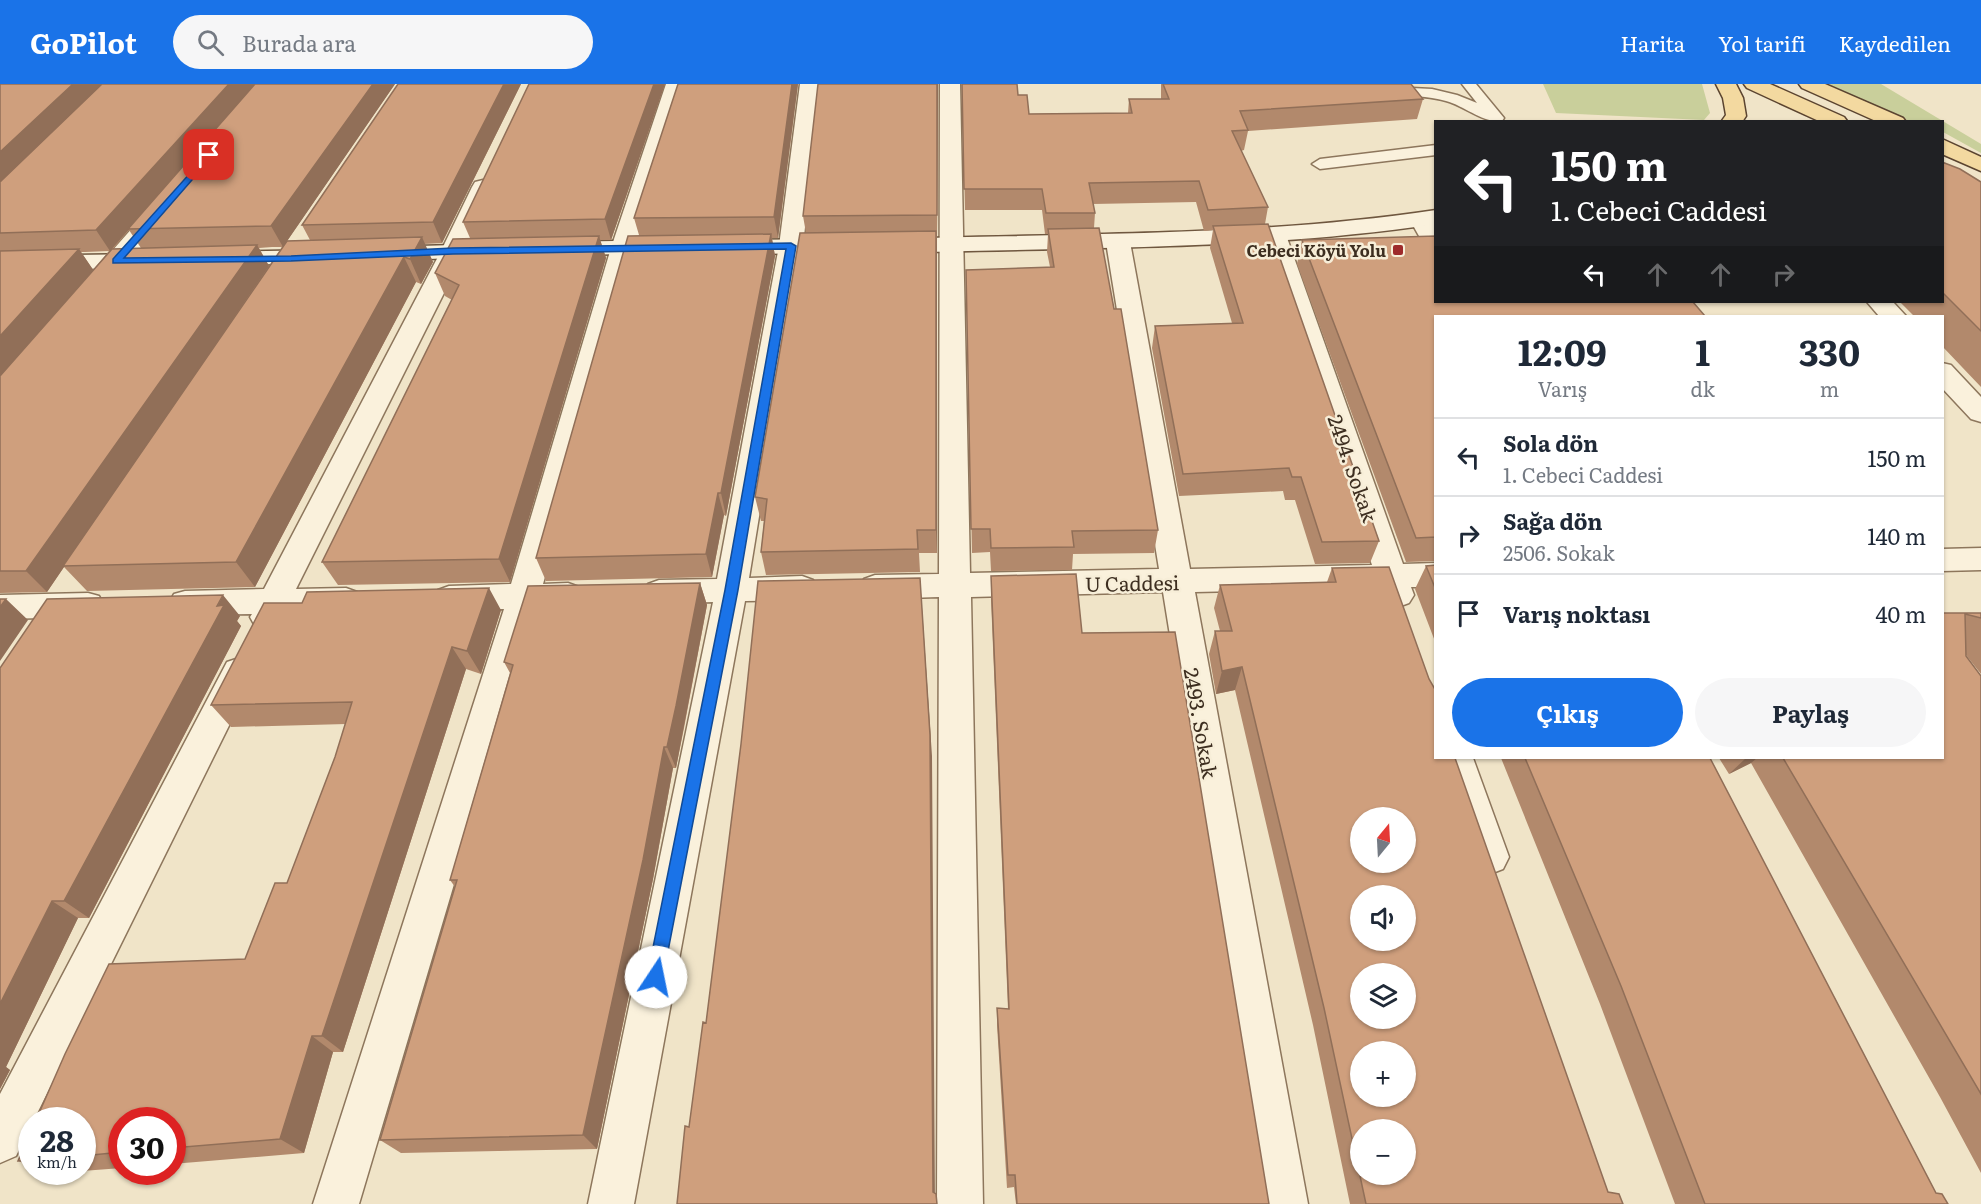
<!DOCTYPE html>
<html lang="tr">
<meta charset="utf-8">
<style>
:root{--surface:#fff;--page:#f6f6f7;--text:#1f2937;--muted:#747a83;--line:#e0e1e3;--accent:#1a73e8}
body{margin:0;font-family:Literata,serif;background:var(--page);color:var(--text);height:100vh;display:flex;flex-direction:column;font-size:22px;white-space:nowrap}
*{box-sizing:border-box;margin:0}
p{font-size:20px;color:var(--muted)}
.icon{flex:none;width:33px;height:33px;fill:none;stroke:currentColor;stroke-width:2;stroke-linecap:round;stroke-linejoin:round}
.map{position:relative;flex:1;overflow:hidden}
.details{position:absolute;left:1434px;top:231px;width:510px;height:444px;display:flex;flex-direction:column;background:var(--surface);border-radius:0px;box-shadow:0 2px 4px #0004}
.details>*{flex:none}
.hud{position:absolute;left:1434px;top:36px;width:510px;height:183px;border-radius:0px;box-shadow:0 2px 4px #0004;background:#202124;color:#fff;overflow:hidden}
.needle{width:39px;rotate:18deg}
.controls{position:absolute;left:1350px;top:723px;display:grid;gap:12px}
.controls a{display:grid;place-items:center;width:66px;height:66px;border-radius:50%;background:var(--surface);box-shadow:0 2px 4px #0004;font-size:30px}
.speed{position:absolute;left:18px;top:1023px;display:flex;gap:12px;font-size:30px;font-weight:700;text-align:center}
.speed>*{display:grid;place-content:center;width:78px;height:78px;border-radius:50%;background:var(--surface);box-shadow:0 2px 4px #0004;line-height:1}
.speed small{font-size:15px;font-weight:400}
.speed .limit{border:9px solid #d22;background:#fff;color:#111}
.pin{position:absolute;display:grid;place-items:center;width:51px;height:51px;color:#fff;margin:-26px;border-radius:12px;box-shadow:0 3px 9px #0006}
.me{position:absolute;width:66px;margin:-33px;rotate:11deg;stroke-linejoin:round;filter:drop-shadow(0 0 4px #0008)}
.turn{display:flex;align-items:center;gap:21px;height:126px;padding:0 18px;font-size:27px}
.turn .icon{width:78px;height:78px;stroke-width:2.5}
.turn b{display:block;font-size:42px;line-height:51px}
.lanes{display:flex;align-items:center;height:57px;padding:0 18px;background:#0003;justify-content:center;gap:30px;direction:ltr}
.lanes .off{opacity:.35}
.eta{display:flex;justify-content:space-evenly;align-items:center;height:102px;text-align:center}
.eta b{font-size:36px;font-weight:700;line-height:42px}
.primary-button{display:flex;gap:12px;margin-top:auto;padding:12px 18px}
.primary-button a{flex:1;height:69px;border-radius:36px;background:var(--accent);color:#fff;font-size:24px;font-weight:700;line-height:69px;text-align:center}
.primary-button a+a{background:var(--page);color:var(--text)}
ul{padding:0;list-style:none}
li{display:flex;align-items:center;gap:18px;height:78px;padding:0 18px;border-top:2px solid var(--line)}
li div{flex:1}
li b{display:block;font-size:22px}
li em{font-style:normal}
header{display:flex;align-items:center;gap:36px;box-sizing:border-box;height:84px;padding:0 30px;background:var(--accent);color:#fff}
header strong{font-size:28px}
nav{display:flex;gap:33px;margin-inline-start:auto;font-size:21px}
.search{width:420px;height:54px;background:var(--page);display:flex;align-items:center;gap:15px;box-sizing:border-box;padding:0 21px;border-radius:33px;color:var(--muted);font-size:22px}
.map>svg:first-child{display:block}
</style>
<header>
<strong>GoPilot</strong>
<div class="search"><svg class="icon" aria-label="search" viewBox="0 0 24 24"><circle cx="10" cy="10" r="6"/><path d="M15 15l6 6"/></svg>Burada ara</div>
<nav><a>Harita</a><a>Yol tarifi</a><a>Kaydedilen</a></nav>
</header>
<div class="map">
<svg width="1981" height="1120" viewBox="0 0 1981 1120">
<rect width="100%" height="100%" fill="#f0e4c8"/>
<path fill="#c9cf9b" d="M1543,0H1702L1710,29L1704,36L1556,29Z
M1828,0H1881L1981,60V69L1943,48L1942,38L1909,37Z"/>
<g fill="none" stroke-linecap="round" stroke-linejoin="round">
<g stroke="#8d765c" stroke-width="3">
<path id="service" d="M1332,0L1432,5L1457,11L1477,19L1462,0H1476L1504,34L1502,37C1482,39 1465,22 1446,17C1409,7 1371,14 1334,3Z
M1436,61V71L1320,85L1312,80L1320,75Z"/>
</g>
<g stroke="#8d765c" stroke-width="3">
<path id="minor" d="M666,0H686L635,164L543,500L568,499L579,503L584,511L579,519L568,523L536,524L359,1120H313L504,525L449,526L438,522L433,514L438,506L449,502L511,500L611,164Z
M800,0H820L803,162L749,494L802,492L813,496L818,504L813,512L802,516L745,517L634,1120H588L713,518L659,520L648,516L643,508L648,500L659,496L717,495L779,162Z
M940,0H960L970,489L1159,485L1106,158L1110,153L1118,151L1126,153L1130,158L1190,485L1372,481L1262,151L1266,146L1274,144L1282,146L1286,151L1403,480L1436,479V503H1411L1414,511L1409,519L1398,523L1387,519L1380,504L1195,508L1308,1120H1262L1163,508L971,513L983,1120H937L939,513L875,515L864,511L859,503L864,495L875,491L939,490Z
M483,96L491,98L494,103L465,167L296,505L346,504L357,508L362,516L357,524L346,528L284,529L277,542L266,545L255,542L250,533L252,530L185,531L174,528L169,519L174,510L185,507L264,505L441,167L472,103L475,98Z
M165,114L173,116L176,121L173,126L107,203L98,205L89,203L86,198L89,193L157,116Z
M1421,129L1429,131L1436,142V170L1428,168L1410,136L1413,131Z
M1867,218H1893L1906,232H1879Z
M1942,279L1951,281L1981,313V338L1971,335L1942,304Z
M1981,464V486L1942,487V465Z
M88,509L99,512L104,521L99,530L88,533L0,535V511Z
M239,574L251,578L256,587L16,1072L0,1079V1010L227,578Z
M1437,674H1473L1509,773L1503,785L1490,790L1477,785Z"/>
</g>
<g stroke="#6f573f" stroke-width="3">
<path id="secondary" d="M1436,126V140C1255,167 1075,163 893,169L885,167L881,162L885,157L893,155C1075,149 1255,153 1436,126Z
M844,155L852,157L856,162L852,167L844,169L728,170L720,168L716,163L720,158L728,156Z
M670,156L678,158L682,163L678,168L557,172L549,170L545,165L549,160L557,158Z
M490,160L498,162L502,167L498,172L383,177L375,175L371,170L375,165L383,163Z
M319,166L327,168L331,173L327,178L221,182L213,180L209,175L213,170L221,168Z
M145,170L153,172L157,177L153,182L145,184L0,186V172Z"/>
</g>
<g stroke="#5b4430" stroke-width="3">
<path id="primary" d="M1716,0H1736L1743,14L1746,32L1742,38H1721L1726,31L1723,14Z
M1744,0H1770L1844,33L1847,37L1821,38L1747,4Z
M1799,0H1825L1903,34L1906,38H1878L1802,4Z
M1942,55L1981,73V87L1942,70Z"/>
</g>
<use href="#service" fill="#faf1dc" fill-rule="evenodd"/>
<use href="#minor" fill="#faf1dc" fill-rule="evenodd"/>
<use href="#secondary" fill="#faf1dc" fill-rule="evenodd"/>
<use href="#primary" fill="#f3d9a0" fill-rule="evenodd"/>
</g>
<path fill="#b2896c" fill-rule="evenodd" d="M0,0H395L287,157L310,156L302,141L398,0H521L442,159L424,160L433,178L421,200L416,198L255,503L87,507L64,483L47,508L0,509ZM129,146L141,164L113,165ZM272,163H282L269,182L259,164ZM109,167L93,186L81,168H85Z
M665,0L611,156H600L606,174L510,498L338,501L322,478L452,216L445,212L435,189L470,154L463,138Z
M678,0H798L778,154H772L775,172L726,432L724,431L712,493L546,497L536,474L639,151L634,134Z
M938,0L937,152V469H919L920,488L766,491L761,468L764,437H761L755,413L806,149L803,132Z
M962,0L1018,11L1029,30L1128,29L1129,15H1161V0H1411L1423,15L1417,35L1248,47L1244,66L1241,67L1268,123L1265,140L1379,457L1370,479L1315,480L1295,416H1285L1283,407L1179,412L1152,264L1155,242L1232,239L1210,164L1213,146L1204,147L1196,118L1093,120L1095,129L1094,144L1158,446L1154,469L1073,470L1072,486L991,487L990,468L972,469L966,186L1050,183L1047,168L1048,150H1045L1042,126H965Z
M1942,78L1981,98V303L1942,262V232H1914L1900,218H1942Z
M1302,156L1436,218V477L1406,478L1297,180Z
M1436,481V560L1415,505L1426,482Z
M1332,484L1608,1108L1623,1120H1350L1313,941L1235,606L1216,610L1209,570L1215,547H1220L1214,524L1220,501L1327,498Z
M991,492L1082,549L1269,1120H1016L1014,1103L1007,1104L997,941V924L1008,925L991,515Z
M700,499L707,521L684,644L676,684H673L653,795L597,1065L401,1069L380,1056L455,803L450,796L510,589L504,578Z
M501,526L481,590L466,585L343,968H333L304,1069L172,1080V1036H122V1084L82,1087V1036L245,875L287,799L335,673L346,640L231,643L211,621Z
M1942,529H1981V590L1966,571V572L1981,592V1089L1940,1013L1751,679L1729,690L1719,674H1942Z
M240,532L237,537L241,542L89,834H78L6,983L10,986L0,1005V584Z
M1501,674H1710L1936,1109L1948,1120H1675L1600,920Z
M32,1046V1082L18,1077Z
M46,1088H76L51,1090Z"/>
<path fill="#916f58" d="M73,0H107L0,103V68Z
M229,0H257L110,167L96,146Z
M373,0H395L283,163L271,142Z
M504,0H521L442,159L433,138Z
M654,0H665L611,156L605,135Z
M792,0H798L778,154L774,133Z
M937,0H938L937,152Z
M936,147L937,170V469L936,446Z
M771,150L775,172L726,432L721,409Z
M599,152L606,174L510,498L499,475Z
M422,153L433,178L421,200L410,175Z
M257,161L269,182L47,508L26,487Z
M79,165L94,187L0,294V252Z
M404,173L416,198L255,503L236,478Z
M718,409L724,431L712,493L706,470Z
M920,494L932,672L935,1120L933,1108Z
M700,499L707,521L676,684L667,663Z
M489,504L501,526L481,590L467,567Z
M223,511L240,532L237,537L241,542L89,834L64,817Z
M6,515L28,536L0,577V523Z
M452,563L466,585L343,968L322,952Z
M1242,583L1235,606L1216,610L1222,587Z
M664,663L673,684L653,795L597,1065L583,1051Z
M1746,674H1757L1751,679L1729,690Z
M52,817L78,834L6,983L10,986L0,1005V920Z
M312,952L333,968L304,1069L280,1055Z"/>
<path fill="#cf9f7d" stroke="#916f58" stroke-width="1.5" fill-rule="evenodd" d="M0,0H73L0,68Z
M102,0H229L96,146L0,149V98Z
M255,0H373L271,142L128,145Z
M398,0H504L433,138L302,141Z
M529,0H654L605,135L463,138Z
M678,0H792L774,133L634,134Z
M818,0H937V131L803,132Z
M962,0H1017L1018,11H1027L1029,30L1132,29L1129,15H1169L1163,0H1411L1423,15L1240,27L1248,46L1232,47L1268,123L1208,126L1199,97L1089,99L1095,129H1046L1042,105H964Z
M1942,78L1960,85L1981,98V247L1942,208Z
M1268,140L1379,457L1322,458L1301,393H1292L1289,384L1183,390L1155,242L1243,239L1213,142Z
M1099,144L1114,225H1121L1158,446L1072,447L1074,463L991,464L990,445H971L966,186L1054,183L1048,145Z
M936,147V446H917L918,465L761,468L767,415L755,413L800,149Z
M771,150L721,409H718L706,470L536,474L628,152Z
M599,152L499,475L322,478L459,201L435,189L453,155Z
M1436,152V218H1693L1705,232H1436V453L1416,454L1302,156Z
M422,153L410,175L404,173L236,478L63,482L287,157Z
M257,161L26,487H0V292L112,165Z
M79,165L0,252V167Z
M1436,481V506L1426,482Z
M1389,483L1429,595L1436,607V674H1455L1608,1108L1619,1110L1623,1120H1366L1324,924L1242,583L1222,587L1215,547H1232L1220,501L1336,498L1332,484ZM1360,734H1406V778H1360ZM1360,812H1406V856H1360ZM1360,890H1406V934H1360ZM1360,968H1406V1012H1360ZM1360,1046H1406V1090H1360Z
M1076,490L1082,549L1175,548L1269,1120H1017L1015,1091H1008L997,924L1009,925L991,492Z
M920,494L930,651L933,1108L936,1110L937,1120H677L685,1042L689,1043L703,938L706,939L741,660L758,497Z
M700,499L676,622L667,663H664L643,776L583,1051L380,1056L457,796H450L513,581L504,578L528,502Z
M489,504L467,567L452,563L322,952H312L280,1055L172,1064V1036H122V1068L82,1072V1036H36L65,970L109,880L245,875L275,799H287L335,673L352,618L211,621L264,519H302L307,508Z
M223,511L217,522L224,521L64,817H52L0,920V584L47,515Z
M0,515H6L0,523Z
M1942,529H1981V534L1965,530L1966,572L1981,592V1010L1783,674H1942Z
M1525,674H1710L1936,1109L1942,1110L1948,1120H1705L1621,902Z
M32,1046V1076L18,1077Z"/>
<path fill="#1a73e8" stroke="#114b97" stroke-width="1.5" d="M209,68L212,69V73L124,174L291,172L453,164L791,159L796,162L738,506L662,898L656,901L650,898L647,893L725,506L786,165L453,170L291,177L113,179V175Z"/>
<rect fill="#9e2a2b" stroke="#f7eed8" stroke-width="2" x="1392" y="160" width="12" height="12" rx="3"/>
<g text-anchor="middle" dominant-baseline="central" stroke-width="5" stroke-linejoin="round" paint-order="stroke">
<g font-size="16" font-weight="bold" fill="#3d2e20" stroke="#f7eed8" text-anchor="end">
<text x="1386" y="166">Cebeci Köyü Yolu</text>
</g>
<g font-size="20" fill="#3d2e20" stroke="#f7eed8">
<text transform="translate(1354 384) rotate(71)">2494. Sokak</text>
<text transform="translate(1132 498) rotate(-1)">U Caddesi</text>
<text transform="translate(1202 639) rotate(80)">2493. Sokak</text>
</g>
</g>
</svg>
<div class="controls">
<a><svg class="needle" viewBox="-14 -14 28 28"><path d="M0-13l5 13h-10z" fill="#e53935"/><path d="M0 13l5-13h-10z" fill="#747a83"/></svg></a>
<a><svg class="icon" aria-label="sound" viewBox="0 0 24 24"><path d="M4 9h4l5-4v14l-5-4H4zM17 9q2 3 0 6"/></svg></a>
<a><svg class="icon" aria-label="layers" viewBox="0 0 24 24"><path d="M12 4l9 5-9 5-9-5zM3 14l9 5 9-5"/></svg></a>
<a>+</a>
<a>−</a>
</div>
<div class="speed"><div>28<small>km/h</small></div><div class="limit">30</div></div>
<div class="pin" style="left:209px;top:71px;background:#d93025"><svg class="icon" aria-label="arrive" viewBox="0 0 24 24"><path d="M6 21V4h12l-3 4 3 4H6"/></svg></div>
<svg class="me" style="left:656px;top:893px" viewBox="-20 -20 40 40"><circle r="19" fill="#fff"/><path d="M0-13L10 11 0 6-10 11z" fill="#1a73e8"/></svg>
<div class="hud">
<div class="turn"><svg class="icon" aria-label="left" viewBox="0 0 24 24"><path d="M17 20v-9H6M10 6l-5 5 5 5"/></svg><div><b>150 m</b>1. Cebeci Caddesi</div></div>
<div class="lanes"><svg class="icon" aria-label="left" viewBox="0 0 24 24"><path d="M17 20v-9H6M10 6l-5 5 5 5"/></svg><svg class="icon off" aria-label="ahead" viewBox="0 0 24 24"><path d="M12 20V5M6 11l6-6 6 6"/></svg><svg class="icon off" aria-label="ahead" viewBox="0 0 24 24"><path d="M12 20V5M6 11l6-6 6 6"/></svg><svg class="icon off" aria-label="right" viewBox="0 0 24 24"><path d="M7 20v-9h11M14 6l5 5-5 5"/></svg></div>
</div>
<section class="details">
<div class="eta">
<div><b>12:09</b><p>Varış</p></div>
<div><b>1</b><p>dk</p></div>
<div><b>330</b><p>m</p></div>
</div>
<ul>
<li><svg class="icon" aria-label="left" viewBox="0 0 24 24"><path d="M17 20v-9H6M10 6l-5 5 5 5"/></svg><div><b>Sola dön</b><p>1. Cebeci Caddesi</p></div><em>150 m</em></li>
<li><svg class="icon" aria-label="right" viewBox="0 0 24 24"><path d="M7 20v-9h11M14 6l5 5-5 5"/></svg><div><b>Sağa dön</b><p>2506. Sokak</p></div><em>140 m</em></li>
<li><svg class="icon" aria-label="arrive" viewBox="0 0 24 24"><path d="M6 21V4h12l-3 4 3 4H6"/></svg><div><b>Varış noktası</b></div><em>40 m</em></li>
</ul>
<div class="primary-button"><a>Çıkış</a><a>Paylaş</a></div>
</section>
</div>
